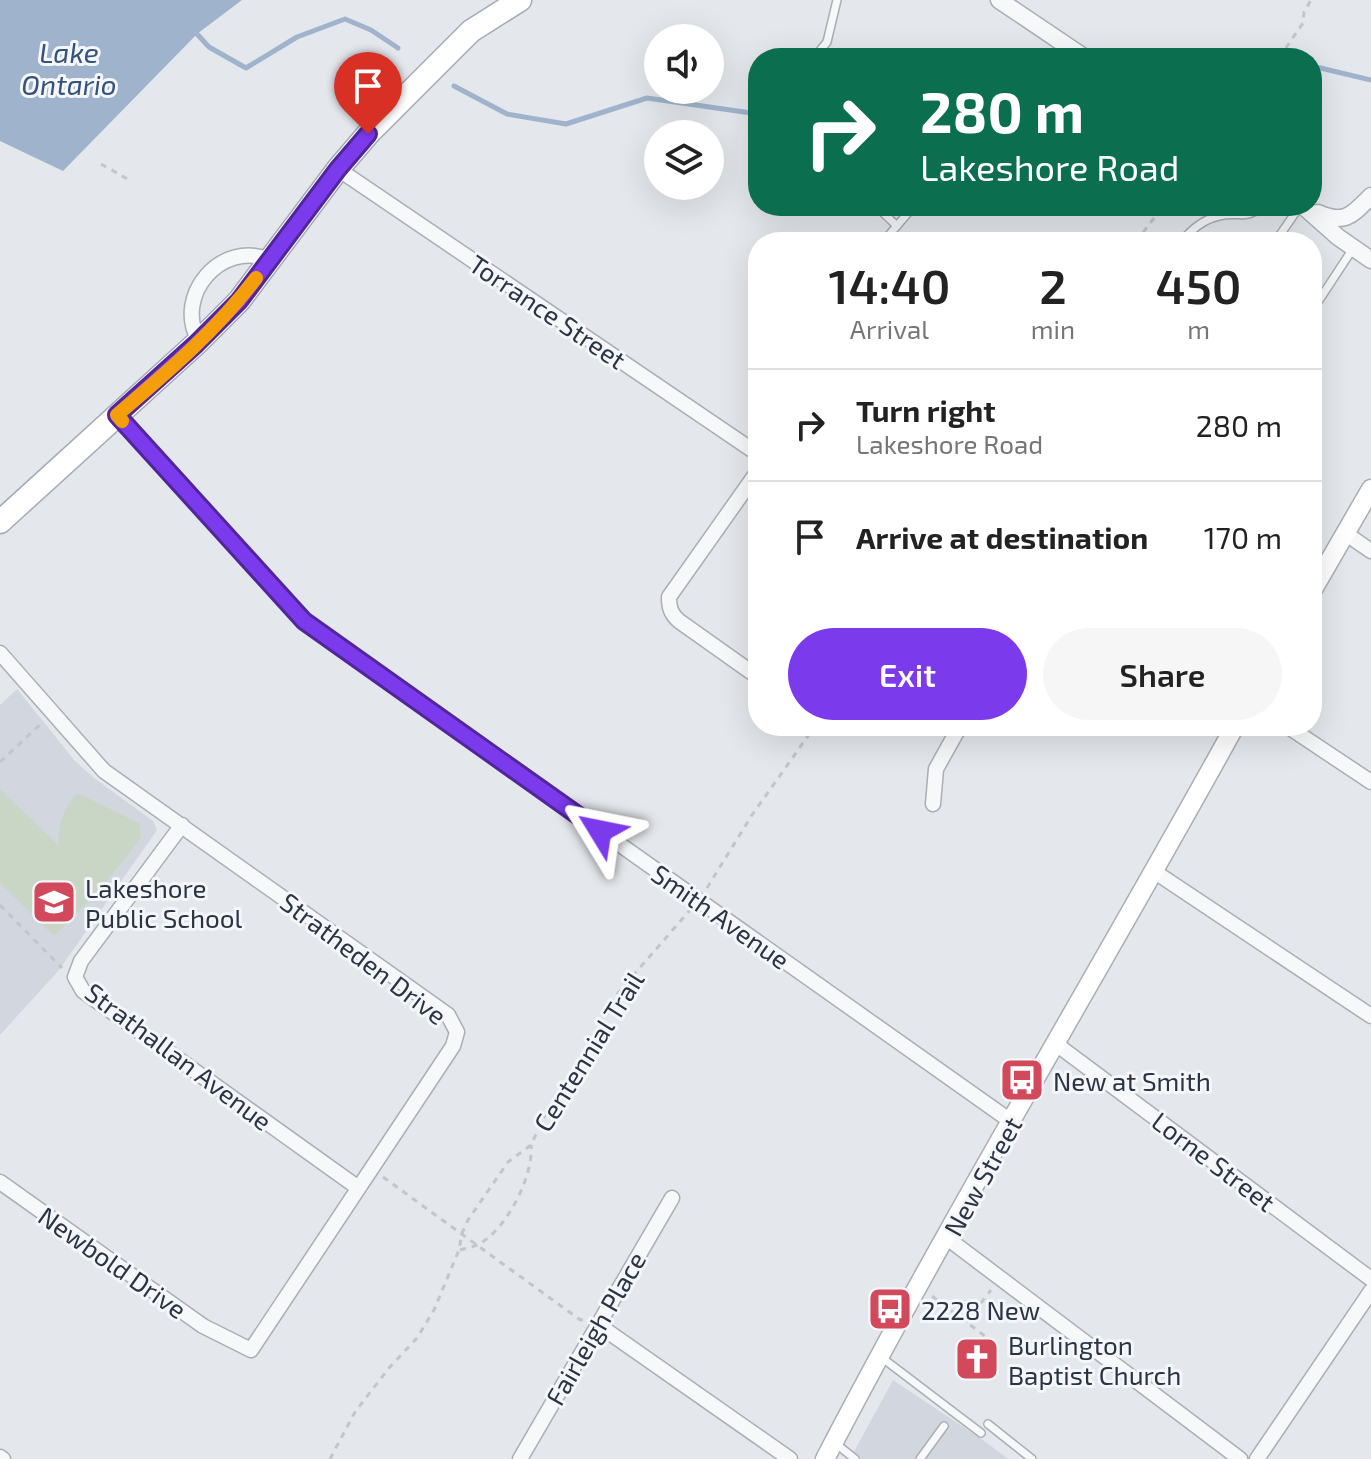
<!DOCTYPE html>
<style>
:root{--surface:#fff;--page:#f6f6f6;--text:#222;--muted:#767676;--line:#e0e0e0;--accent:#7c3aed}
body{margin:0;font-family:"Exo 2",sans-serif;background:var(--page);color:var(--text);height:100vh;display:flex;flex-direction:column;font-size:30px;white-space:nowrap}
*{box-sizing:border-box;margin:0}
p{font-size:26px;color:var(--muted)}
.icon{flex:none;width:44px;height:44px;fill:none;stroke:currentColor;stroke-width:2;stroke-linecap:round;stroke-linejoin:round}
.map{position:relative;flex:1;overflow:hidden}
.panel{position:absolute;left:748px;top:232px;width:574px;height:504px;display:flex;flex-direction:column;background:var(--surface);border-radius:32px;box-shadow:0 8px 32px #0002}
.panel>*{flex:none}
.banner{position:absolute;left:748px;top:48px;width:574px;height:168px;border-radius:32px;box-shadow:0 8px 32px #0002;background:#0b6e4f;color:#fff;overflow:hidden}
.tools{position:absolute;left:644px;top:24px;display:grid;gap:16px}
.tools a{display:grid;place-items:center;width:80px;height:80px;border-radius:50%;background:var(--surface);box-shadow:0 8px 32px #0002;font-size:40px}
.pin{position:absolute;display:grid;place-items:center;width:68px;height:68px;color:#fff;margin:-82px -34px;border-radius:50% 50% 50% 0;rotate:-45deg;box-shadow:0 0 8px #0007}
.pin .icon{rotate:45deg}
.me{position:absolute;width:88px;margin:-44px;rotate:305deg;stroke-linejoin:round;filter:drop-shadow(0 0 6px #0008)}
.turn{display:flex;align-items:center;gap:28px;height:168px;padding:0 40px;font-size:36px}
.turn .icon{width:104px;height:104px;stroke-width:2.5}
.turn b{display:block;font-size:56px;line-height:68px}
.eta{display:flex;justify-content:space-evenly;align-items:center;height:136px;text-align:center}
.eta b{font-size:48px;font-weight:600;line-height:56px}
.action{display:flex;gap:16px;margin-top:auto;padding:16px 40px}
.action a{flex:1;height:92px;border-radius:48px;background:var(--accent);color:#fff;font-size:32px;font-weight:600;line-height:92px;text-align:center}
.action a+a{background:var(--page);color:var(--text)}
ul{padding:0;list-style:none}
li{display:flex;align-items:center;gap:24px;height:112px;padding:0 40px;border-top:2px solid var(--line)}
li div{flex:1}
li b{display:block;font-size:30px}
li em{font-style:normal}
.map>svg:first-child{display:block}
</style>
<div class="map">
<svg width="1371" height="1459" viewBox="0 0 1371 1459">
<rect width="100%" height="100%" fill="#e4e7ec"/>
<path fill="#d2d6de" d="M17,689L75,761L94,778L153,821L157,830L59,970L0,1035V705Z
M893,1380L987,1443L1008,1459H850Z"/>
<path fill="#c9d6c5" d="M0,789L59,846C57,825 63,809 77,793L139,823L141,838L102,887L54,936L0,883Z"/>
<path fill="#9fb4cc" d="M0,0H242L197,34L63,171L0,141Z"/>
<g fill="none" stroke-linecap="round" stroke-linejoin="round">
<path stroke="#9fb4cc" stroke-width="5" d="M197,34L209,47L246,68L297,37L345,19L371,30L398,48
M1312,66L1371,80
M454,86L507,114L566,124L647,98L758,114
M1133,206L1144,207"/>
<g stroke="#a9aeb7" stroke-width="10">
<path id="service" d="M814,58L827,42L837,0
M876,206L897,226
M962,206L969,210
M883,242L914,206
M1181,242C1191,230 1204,219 1219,216C1240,211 1244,221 1263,206
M1275,242L1300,206
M1312,311L1352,250
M881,1357L981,1433
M988,1424L1032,1459
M835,1443L855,1459
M920,1459L944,1426"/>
</g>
<g stroke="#a9aeb7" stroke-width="17">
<path id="minor" d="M338,169L758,454
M199,341C173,296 221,239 270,260
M117,415L304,621L1012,1122
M758,471L669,597C669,608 671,614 679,621L758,677
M1345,533L1371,551
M0,653L104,771L448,1015L457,1032L453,1046L251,1350L203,1326L0,1182
M1287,726L1371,782
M933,804L936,769L960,726
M182,825L81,961L75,977L83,991L357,1187
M1155,872L1371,1016
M1056,1044L1371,1279
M947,1238L1240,1459
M597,1324L790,1459
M0,1457L3,1459
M520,1459L672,1198
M1257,1459L1371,1291"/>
</g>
<g stroke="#a9aeb7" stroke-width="19">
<path id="tertiary" d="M999,0L1085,58
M1303,206L1338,237L1371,260
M1318,213C1345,225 1352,215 1371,196"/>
</g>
<g stroke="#a9aeb7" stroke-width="21">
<path id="secondary" d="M1312,591L1371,489
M825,1459C954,1211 1100,971 1235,726"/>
</g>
<g stroke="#a3abb8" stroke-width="25">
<path id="primary" d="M0,522L199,341L239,301L338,169L368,134L471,31L520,0"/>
</g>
<path stroke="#c2c5cb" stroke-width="3" stroke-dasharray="6 6" stroke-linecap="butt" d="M1279,58L1303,23L1304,12L1311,0
M101,164L131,181
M1136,242L1163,206
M0,762L44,721
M707,888L752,815L815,726
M0,905L62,968
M383,1177L579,1319L585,1321
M460,1250C466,1248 474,1247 479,1244C507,1229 534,1175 531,1145
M932,1296L990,1340
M976,1310L985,1316
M966,1322L991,1290
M330,1459L355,1412L389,1368L417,1338L434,1310L459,1250L462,1233L468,1220L508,1162L531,1145L544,1117L591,1045L618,993L690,910"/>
<use href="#service" stroke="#f7f8fa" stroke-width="7"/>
<use href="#minor" stroke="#f7f8fa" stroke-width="14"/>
<use href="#tertiary" stroke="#f7f8fa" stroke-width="16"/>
<use href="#secondary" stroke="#fff" stroke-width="18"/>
<use href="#primary" stroke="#fff" stroke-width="22"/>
</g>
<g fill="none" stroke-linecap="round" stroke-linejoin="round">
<g stroke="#51269a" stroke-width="20">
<path id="route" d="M368,134L338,169L239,301L196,344L117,415L304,621L600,831"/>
</g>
<use href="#route" stroke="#7c3aed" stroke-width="14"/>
<path stroke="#f59e0b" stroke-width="14" d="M122,421L117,415C166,373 217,330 256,278"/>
</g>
<defs>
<g id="school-square" transform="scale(2.3)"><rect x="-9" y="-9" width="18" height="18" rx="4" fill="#d1495b" stroke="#f4f6f9"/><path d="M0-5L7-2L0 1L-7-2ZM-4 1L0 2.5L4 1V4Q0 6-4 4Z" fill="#fff"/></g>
<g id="bus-square" transform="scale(2.3)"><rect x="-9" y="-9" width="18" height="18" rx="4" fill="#d1495b" stroke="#f4f6f9"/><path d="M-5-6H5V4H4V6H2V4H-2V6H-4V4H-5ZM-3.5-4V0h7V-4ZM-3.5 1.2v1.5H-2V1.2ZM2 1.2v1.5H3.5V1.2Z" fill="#fff"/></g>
<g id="church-square" transform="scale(2.3)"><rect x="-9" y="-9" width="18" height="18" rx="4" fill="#d1495b" stroke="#f4f6f9"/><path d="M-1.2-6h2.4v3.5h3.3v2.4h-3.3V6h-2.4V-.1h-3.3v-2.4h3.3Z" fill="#fff"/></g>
</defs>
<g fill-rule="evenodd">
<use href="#school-square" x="54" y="902"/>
<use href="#bus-square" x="1022" y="1080"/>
<use href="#bus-square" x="890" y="1309"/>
<use href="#church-square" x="977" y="1359"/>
</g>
<g text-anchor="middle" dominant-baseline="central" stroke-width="6" stroke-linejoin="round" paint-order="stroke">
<g font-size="26" fill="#2b3445" stroke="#f4f6f9">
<text transform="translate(548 311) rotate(34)">Torrance Street</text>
<text transform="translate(721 916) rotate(35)">Smith Avenue</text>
<text transform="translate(364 958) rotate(37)">Stratheden Drive</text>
<text transform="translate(588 1051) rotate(-58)">Centennial Trail</text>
<text transform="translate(179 1056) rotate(37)">Strathallan Avenue</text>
<text transform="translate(1214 1161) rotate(37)">Lorne Street</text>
<text transform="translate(982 1176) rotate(-61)">New Street</text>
<text transform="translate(113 1262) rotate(35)">Newbold Drive</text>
<text transform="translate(595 1328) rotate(-60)">Fairleigh Place</text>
</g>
<g font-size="26" fill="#2b3445" stroke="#f4f6f9" text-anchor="start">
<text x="85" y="887">Lakeshore<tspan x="85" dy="30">Public School</tspan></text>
<text x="1053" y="1080">New at Smith</text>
<text x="921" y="1309">2228 New</text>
<text x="1008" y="1344">Burlington<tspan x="1008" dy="30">Baptist Church</tspan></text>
</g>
<g font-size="28" font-style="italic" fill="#34527a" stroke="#f4f6f9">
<text x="69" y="52">Lake<tspan x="69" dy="32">Ontario</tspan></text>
</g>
</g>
</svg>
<div class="tools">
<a><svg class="icon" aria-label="sound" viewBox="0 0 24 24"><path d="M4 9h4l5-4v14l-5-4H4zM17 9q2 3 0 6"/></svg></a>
<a><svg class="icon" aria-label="layers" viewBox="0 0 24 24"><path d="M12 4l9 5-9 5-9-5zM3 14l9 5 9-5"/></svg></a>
</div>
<div class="pin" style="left:368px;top:134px;background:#d93025"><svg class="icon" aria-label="arrive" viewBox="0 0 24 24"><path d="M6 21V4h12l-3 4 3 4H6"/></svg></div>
<svg class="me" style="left:600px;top:831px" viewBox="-20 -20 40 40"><path d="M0-17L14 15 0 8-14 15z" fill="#7c3aed" stroke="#fff" stroke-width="4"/></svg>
<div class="banner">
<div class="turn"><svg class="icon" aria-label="right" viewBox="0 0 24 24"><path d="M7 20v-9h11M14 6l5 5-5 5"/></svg><div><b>280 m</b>Lakeshore Road</div></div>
</div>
<section class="panel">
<div class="eta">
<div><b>14:40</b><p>Arrival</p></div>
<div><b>2</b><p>min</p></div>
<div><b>450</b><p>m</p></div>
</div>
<ul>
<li><svg class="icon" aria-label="right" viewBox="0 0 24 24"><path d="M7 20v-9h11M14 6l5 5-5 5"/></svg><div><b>Turn right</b><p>Lakeshore Road</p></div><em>280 m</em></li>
<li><svg class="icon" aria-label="arrive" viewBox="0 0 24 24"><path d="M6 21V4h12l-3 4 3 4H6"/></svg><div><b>Arrive at destination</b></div><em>170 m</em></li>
</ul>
<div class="action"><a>Exit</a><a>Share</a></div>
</section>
</div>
